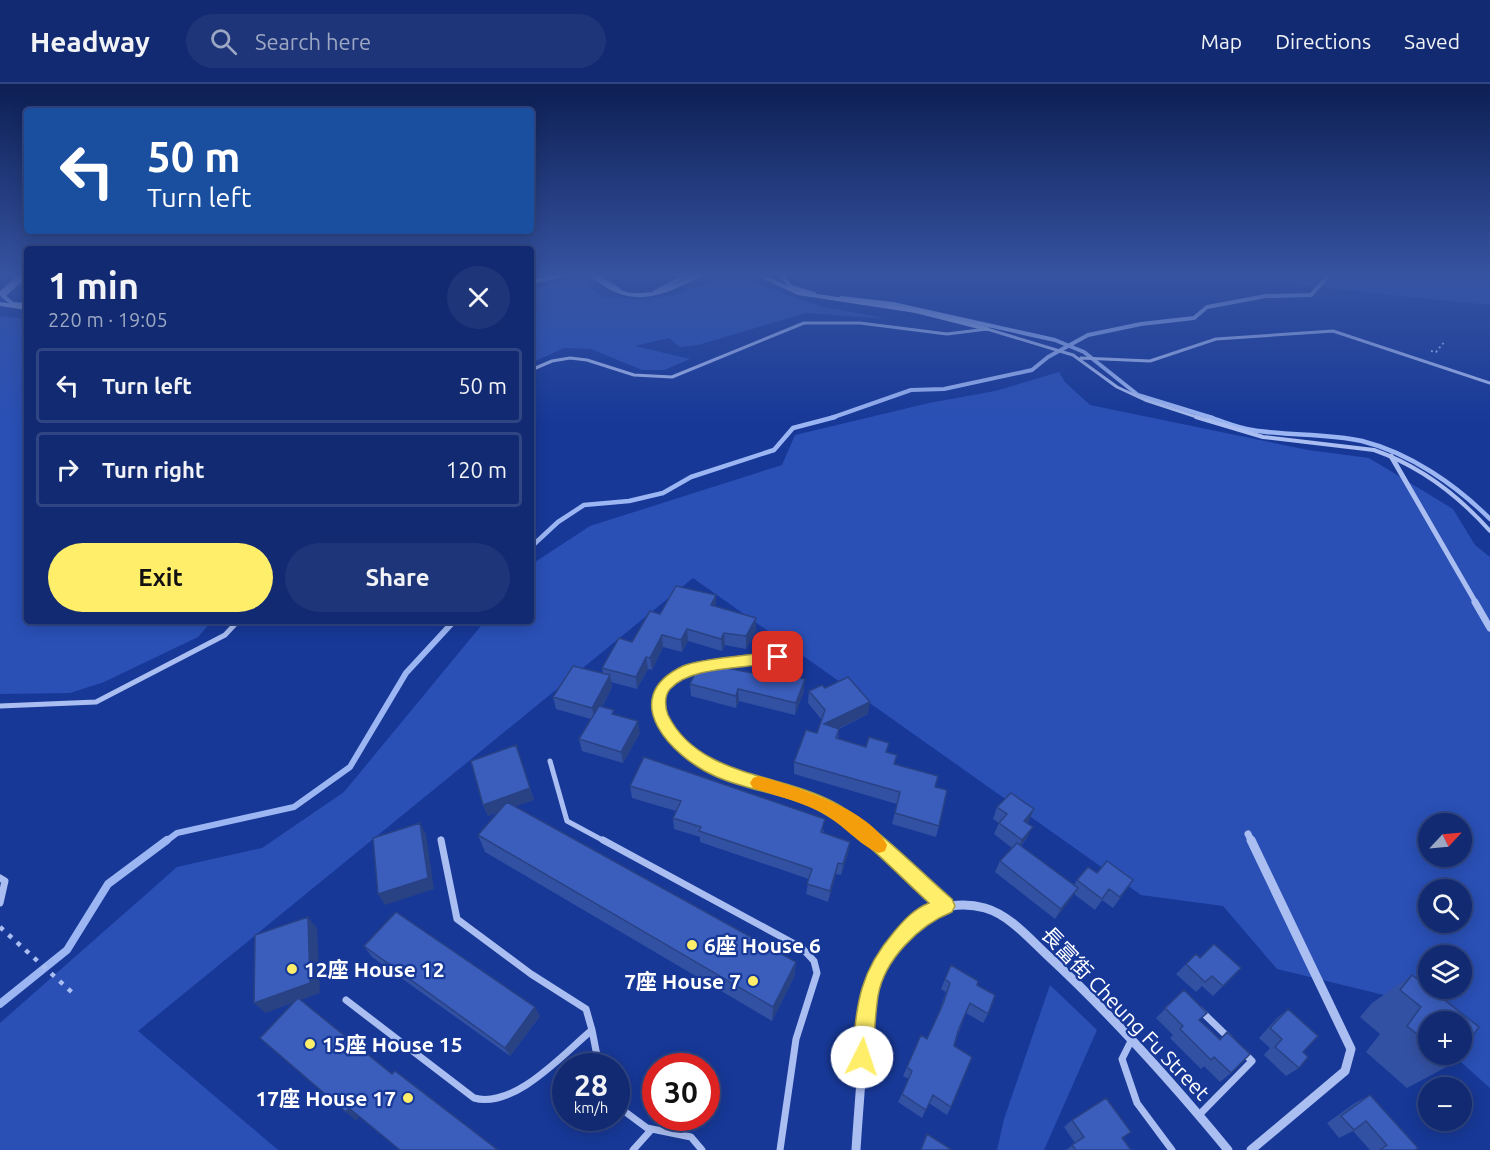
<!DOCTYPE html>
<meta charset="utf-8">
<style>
:root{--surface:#112a71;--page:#1e3679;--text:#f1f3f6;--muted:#9ca7c3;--line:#304684;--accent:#ffee6a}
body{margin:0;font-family:Ubuntu,"Noto Sans TC",sans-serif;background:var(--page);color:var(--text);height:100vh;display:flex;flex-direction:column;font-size:22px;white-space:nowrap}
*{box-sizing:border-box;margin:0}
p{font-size:20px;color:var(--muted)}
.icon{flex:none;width:33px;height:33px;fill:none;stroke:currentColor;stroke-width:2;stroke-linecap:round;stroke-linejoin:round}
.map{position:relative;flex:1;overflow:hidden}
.side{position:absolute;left:24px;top:162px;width:510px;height:378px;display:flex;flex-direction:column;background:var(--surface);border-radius:6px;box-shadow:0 3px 15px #0003,0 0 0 2px var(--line)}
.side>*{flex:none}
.hud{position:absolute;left:24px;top:24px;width:510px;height:126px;border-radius:6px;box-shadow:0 3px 15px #0003,0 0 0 2px var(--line);background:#1a4fa0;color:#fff;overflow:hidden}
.needle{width:39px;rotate:64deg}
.buttons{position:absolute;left:1418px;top:729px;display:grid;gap:12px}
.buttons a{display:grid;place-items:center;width:54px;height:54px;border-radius:50%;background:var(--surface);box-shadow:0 3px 15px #0003,0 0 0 2px var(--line);font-size:30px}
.speed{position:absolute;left:552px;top:969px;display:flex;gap:12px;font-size:30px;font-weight:700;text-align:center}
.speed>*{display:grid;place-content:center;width:78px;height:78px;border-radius:50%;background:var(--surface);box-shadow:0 3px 15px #0003,0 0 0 2px var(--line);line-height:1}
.speed small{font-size:15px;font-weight:400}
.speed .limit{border:9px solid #d22;background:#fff;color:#111}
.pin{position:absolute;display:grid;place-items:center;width:51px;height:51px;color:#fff;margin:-26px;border-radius:12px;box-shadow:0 3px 9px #0006}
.me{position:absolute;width:66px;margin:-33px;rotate:4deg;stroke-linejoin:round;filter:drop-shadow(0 0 4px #0008)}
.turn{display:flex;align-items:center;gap:21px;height:126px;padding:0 24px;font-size:27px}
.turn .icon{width:78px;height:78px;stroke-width:2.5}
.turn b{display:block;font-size:42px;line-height:51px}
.round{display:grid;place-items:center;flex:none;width:63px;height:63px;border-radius:32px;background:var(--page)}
.summary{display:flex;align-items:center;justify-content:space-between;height:102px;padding:0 24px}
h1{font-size:36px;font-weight:700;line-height:45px}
.cta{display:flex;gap:12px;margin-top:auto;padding:12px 24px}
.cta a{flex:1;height:69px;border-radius:36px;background:var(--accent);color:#111;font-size:24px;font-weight:700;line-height:69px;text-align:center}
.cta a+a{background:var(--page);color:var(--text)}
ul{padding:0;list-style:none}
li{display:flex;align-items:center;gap:18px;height:75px;margin:0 12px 9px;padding:0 12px;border:3px solid var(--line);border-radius:6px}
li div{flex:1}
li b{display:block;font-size:22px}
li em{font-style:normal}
header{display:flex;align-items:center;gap:36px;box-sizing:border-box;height:84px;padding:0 30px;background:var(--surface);border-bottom:2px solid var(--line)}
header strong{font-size:28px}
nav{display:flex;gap:33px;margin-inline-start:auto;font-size:21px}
.search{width:420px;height:54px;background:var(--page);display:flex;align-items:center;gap:15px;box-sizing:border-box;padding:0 21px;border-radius:33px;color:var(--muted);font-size:22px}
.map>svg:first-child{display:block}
</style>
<header>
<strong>Headway</strong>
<div class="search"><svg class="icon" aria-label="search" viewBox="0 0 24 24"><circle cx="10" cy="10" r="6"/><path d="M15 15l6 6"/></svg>Search here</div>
<nav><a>Map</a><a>Directions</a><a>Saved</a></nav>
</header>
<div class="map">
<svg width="1490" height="1066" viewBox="0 0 1490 1066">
<rect width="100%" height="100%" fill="#173897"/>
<path fill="#2a50b6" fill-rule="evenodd" d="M1199,191H1490V221Z
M582,195L602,213L643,215L674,211L720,195H742L819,222L889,235L806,229L698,261L680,263L669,254L635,262L690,275L664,286H642L591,265L564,264L531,279V206L565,196Z
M0,232L27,235V251L22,259L27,262V537H212L198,553L104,598L70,609L0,610Z
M1059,288L1065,298L1090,321L1308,366L1369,374L1453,425L1475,461L1490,473V1004L1453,971L1461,970V938H1428L1388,912L1277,885L1223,822L1141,811L693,494L138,947L278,1066H0V939L177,783L262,764L344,708L485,537H531L532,480L590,442L782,381L795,351L929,319L995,307ZM1428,740H1461V772H1428ZM1428,806H1461V838H1428ZM1428,872H1461V904H1428Z
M1050,901L1097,946L1044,1066H997L1004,1035Z"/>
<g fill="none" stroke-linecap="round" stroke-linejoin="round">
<path stroke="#9cb6f4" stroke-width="4" d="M26,191L3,212L13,220L27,221
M595,191L619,206
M781,191L791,203L814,210
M655,208L688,191
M841,214L893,220L1055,256L1084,268L1138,311L1213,334
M831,334L911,306L944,305L1032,286L1048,273L1088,251L1141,240L1194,234L1207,223L1266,212L1311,211L1329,191"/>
<path stroke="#9cb6f4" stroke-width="4.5" d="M1208,333C1222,337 1237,344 1252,346C1288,352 1326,349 1362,357C1410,369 1456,401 1490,435
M531,463L558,438L584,421L629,417L663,409L691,393L774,366L793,344L835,333"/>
<path stroke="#9cb6f4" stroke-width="6" d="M165,758L177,749L294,723L350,683L406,589L454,537"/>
<path stroke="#9cb6f4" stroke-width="8" d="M0,920L67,866L108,800L167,756"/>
<path stroke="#aabef1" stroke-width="2" stroke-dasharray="2 3" stroke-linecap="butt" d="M1431,267L1436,268L1445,257"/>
<path stroke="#aabef1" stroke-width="4.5" stroke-dasharray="4.5 7" stroke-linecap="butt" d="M0,843L75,911"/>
<path stroke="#aabef1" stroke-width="3" d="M1081,274L1150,277L1216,255L1333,247L1490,299
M531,286L552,277L570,274L587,276L634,291L672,293L804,239H860L947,250L987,245L1073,271L1117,303L1145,316L1200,334"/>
<path stroke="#aabef1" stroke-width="4" d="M1196,333L1263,353L1374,366C1420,382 1458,411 1490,447"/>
<path stroke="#aabef1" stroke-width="5" d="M778,573C744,576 671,574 659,613C656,624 661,634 667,643C698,695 765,696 815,717C838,727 857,743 876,758
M0,622L96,618L225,551L238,537
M550,677L567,737L606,758
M441,755L442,758"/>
<path stroke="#aabef1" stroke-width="7" d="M603,756L802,864L814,877L817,889L796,955L780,1066
M874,756L946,822
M0,794L5,797L0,819
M346,916L474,1014C515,1025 563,970 592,946L586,925L531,890L457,835L441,756
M1200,926L1229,954
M592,946L599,982
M1132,955L1122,975L1137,1019L1172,1066
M616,1021L647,1044L691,1053L702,1066
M1199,1031L1252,977L1243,968
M633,1066L651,1046"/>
<path stroke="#aabef1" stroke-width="4" d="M591,191C599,196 606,202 615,206C644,219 673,205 699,191
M760,191L798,209L916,227L987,245
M531,198L563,191
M0,210L21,191
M0,220L27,224"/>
<path stroke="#aabef1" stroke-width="5" d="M1391,372L1476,519"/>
<path stroke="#aabef1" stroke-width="7" d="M1475,518L1490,544
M1248,750L1252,758"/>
<path stroke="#aabef1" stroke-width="9" d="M856,1066C858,1033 861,1000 863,966C864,947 863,927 869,908C885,859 928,808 985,824C1009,831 1028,853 1046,870C1112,931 1171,997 1228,1066
M1251,1066L1345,987L1351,965L1251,756"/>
</g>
<path fill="#3351a3" d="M716,511V523L756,534V546L746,565L725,561L722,567L688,557L682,568L663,563L652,586L648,585L637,605L611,598L612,603L602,623L614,630L640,649L623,679L582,667L579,655L591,635L556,625L553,613L603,589L602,584L632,558L660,530Z
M690,600L804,607L795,631L739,617L736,624L691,612Z
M825,604L868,630L839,645L838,655L887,668L895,680L935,703L939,742L936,753L892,740L897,720L794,690V678L817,649L822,636L808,619L809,607Z
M516,661L534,716L515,722L796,878L794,893L772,937L485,768L478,751L497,729L488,732L483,721L471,677Z
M630,702L824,746L823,749L850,758L848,769L841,791L836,790L828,818L806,810L809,795L700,758V753L674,745L673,734L676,727L632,714Z
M997,723L1029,737L1027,739V754L1021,762L1074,801L1077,796L1097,789L1133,796L1113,824L1102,816L1095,826L1074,810L1055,835L995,788L1000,777L1012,764L994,750L999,739L993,735Z
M364,862L540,932L510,972L372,873Z
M1200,874L1241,884L1213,912L1202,902L1196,908L1176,890L1186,880Z
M951,881L977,901L988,930L983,939L966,929L954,962L951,1023L947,1031L929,1019L922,1034L898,1018L909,995L903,992L921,951L927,955L939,928L946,908L941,905Z
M1412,891L1428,938V970H1459L1452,980L1407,1004L1366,968L1380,950L1360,933L1372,919Z
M1184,906L1199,936L1219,955L1227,948L1231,989L1220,998L1204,982L1201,985L1170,954L1173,951L1156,934Z
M1288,925L1303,968L1299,984L1286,992L1264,971L1270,964L1259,954L1277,934Z
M1370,1011L1415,1066H1370L1353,1047L1339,1054L1327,1039L1355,1019Z
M1072,1036L1131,1048L1123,1054L1131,1066H1066L1075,1059L1064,1043Z"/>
<path fill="#294284" d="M716,511V524L711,521Z
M756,534V546L746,565V552Z
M687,545L688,557L682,568L681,556Z
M724,549L725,561L722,567L721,555Z
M662,551L663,563L652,586L650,574Z
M646,573L648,585L637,605L636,593Z
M610,591L612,603L595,636L592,624Z
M805,595L804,607L795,631L796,619Z
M738,605L739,617L736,624V612Z
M870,618L868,630L823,652L824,640Z
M638,637L640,649L623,679L621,668Z
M530,704L534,716L488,732L483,721Z
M1034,725L1029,737L1019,748L1024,737Z
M420,739L426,750L434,805L385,821L378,810Z
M1033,743L1027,754L1016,767L1022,756Z
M850,758L848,769L841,791L843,780Z
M838,779L836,790L828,818L830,807Z
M1078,804L1071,815L1055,835L1061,825Z
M308,833L317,844L320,909L265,929L254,919Z
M796,878L794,893L772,937L773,923Z
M535,923L540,932L510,972L505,964Z
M349,1024L359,1033L356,1037L346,1028Z"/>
<path fill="#3b5ebd" stroke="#294284" stroke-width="1.5" d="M676,502L716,511L711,521L756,534L746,552L724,549L721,555L687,545L681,556L662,551L650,574L646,573L636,593L602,584L619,554L632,558L650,527L660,530Z
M700,579L757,590L758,586L786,593L787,591L805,595L796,619L738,605L736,612L690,600Z
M573,582L610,591L592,624L553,613Z
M848,593L870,618L824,640L839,645L836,654L866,663L869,653L889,659L886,668L897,671L894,680L938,692L935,703L947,706L939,742L895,729L900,708L794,678L806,646L817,649L825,626L809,607L822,601L825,604Z
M599,622L614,626L612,630L638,637L621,668L579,655Z
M516,661L530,704L483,721L471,677Z
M644,673L825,735L821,748L850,758L843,780L838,779L830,807L807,800L812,785L699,747L701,743L673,734L681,717L630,702Z
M1011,709L1034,725L1024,737L1033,743L1022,756L999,739L1007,730L997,723Z
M507,718L796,878L773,923L478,751Z
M420,739L428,794L378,810L373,754Z
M1017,759L1078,804L1061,825L1000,777Z
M1107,777L1133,796L1120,813L1109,805L1102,815L1077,796L1088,783L1097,789Z
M396,828L535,923L505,964L364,862Z
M308,833L310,899L254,919L255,851Z
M1214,860L1241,884L1223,902L1212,892L1205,898L1186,880L1196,870L1200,874Z
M951,881L978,897L977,901L995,911L988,930L970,919L958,947L954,962L972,973L951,1023L933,1011L926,1026L902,1010L912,987L907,983L921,951L927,955L943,920L950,899L945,895Z
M1412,891L1428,903V904H1429L1479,943L1461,968V938H1428V959L1407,942L1421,923L1400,906Z
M1184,906L1207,929L1199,936L1210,946L1220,956L1227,948L1250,970L1231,989L1214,973L1211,976L1180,945L1183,942L1165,924Z
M298,914L392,990L395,987L498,1066H400L349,1024L346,1028L260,954Z
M1288,925L1318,952L1303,968L1308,973L1299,984L1275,963L1282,955L1270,944Z
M1441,970H1459L1452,980Z
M1370,1011L1418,1064L1415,1066H1380L1387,1061L1366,1037L1354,1046L1341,1032Z
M1106,1014L1131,1048L1122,1054L1131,1066H1076L1072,1061L1084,1053L1072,1036Z
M927,1050L952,1066H921Z"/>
<linearGradient id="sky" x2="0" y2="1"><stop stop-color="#0d1f53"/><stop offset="0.56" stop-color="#3653a1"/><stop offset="1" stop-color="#3653a1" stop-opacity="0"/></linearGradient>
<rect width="1490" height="340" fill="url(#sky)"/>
<path fill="#ffee6a" stroke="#a69b45" stroke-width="1.5" d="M778,567L783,569V576C751,586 693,580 670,605C664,612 665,623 668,631C699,694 783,689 837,720C879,744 915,783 952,815L955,822L952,828C919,841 884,876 878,912C875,932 874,953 873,973L870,980L862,983L855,980L852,973C857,921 858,890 894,848C904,836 914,825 929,819C896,789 864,753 825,730C791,710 752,708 717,693C672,674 615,614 683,582C700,574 756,571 778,567Z"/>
<path fill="#f59e0b" d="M758,692C794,702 871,726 887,761L885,767L879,769C860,762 842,739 822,729C800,717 776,712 753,704L750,699L753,694Z"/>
<g fill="#ffee6a" stroke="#173897" stroke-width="2">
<circle cx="692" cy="861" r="6"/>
<circle cx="292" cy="885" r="6"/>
<circle cx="753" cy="897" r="6"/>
<circle cx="310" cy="960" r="6"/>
<circle cx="408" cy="1014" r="6"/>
</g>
<g text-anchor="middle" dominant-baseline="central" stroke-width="4.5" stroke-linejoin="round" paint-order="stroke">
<g font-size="21" font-weight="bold" fill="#fff" stroke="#173897" text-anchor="start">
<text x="704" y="861">6座 House 6</text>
<text x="304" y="885">12座 House 12</text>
<text x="741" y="897" text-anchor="end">7座 House 7</text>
<text x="322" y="960">15座 House 15</text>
<text x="396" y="1014" text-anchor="end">17座 House 17</text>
</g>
<g font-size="21" fill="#fff" stroke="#173897">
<text transform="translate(1126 929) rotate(46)">長富街 Cheung Fu Street</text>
</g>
</g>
</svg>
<div class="buttons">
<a><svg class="needle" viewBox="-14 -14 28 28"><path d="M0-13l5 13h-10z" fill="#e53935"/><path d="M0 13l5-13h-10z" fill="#9ca7c3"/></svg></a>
<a><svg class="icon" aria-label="search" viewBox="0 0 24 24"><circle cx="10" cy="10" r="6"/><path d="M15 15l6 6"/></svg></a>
<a><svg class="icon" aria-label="layers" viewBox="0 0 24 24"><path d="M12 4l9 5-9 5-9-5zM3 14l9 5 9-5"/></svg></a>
<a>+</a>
<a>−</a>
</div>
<div class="speed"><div>28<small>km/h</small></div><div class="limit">30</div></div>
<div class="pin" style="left:778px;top:573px;background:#d93025"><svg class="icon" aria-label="arrive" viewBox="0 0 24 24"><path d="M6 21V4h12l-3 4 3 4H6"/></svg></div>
<svg class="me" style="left:862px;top:973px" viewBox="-20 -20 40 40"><circle r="19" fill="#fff"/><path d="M0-13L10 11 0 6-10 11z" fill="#ffee6a"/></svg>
<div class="hud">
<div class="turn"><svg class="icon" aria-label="left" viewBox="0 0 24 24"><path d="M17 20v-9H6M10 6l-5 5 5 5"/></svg><div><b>50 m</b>Turn left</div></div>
</div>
<section class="side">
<div class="summary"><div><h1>1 min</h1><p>220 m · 19:05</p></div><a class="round"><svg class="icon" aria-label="close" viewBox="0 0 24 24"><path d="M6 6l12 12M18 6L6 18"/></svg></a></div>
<ul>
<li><svg class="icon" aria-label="left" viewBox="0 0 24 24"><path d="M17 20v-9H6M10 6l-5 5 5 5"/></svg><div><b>Turn left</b></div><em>50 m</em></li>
<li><svg class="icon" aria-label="right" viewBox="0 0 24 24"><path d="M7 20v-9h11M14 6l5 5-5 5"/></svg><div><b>Turn right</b></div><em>120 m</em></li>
</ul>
<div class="cta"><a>Exit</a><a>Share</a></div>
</section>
</div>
